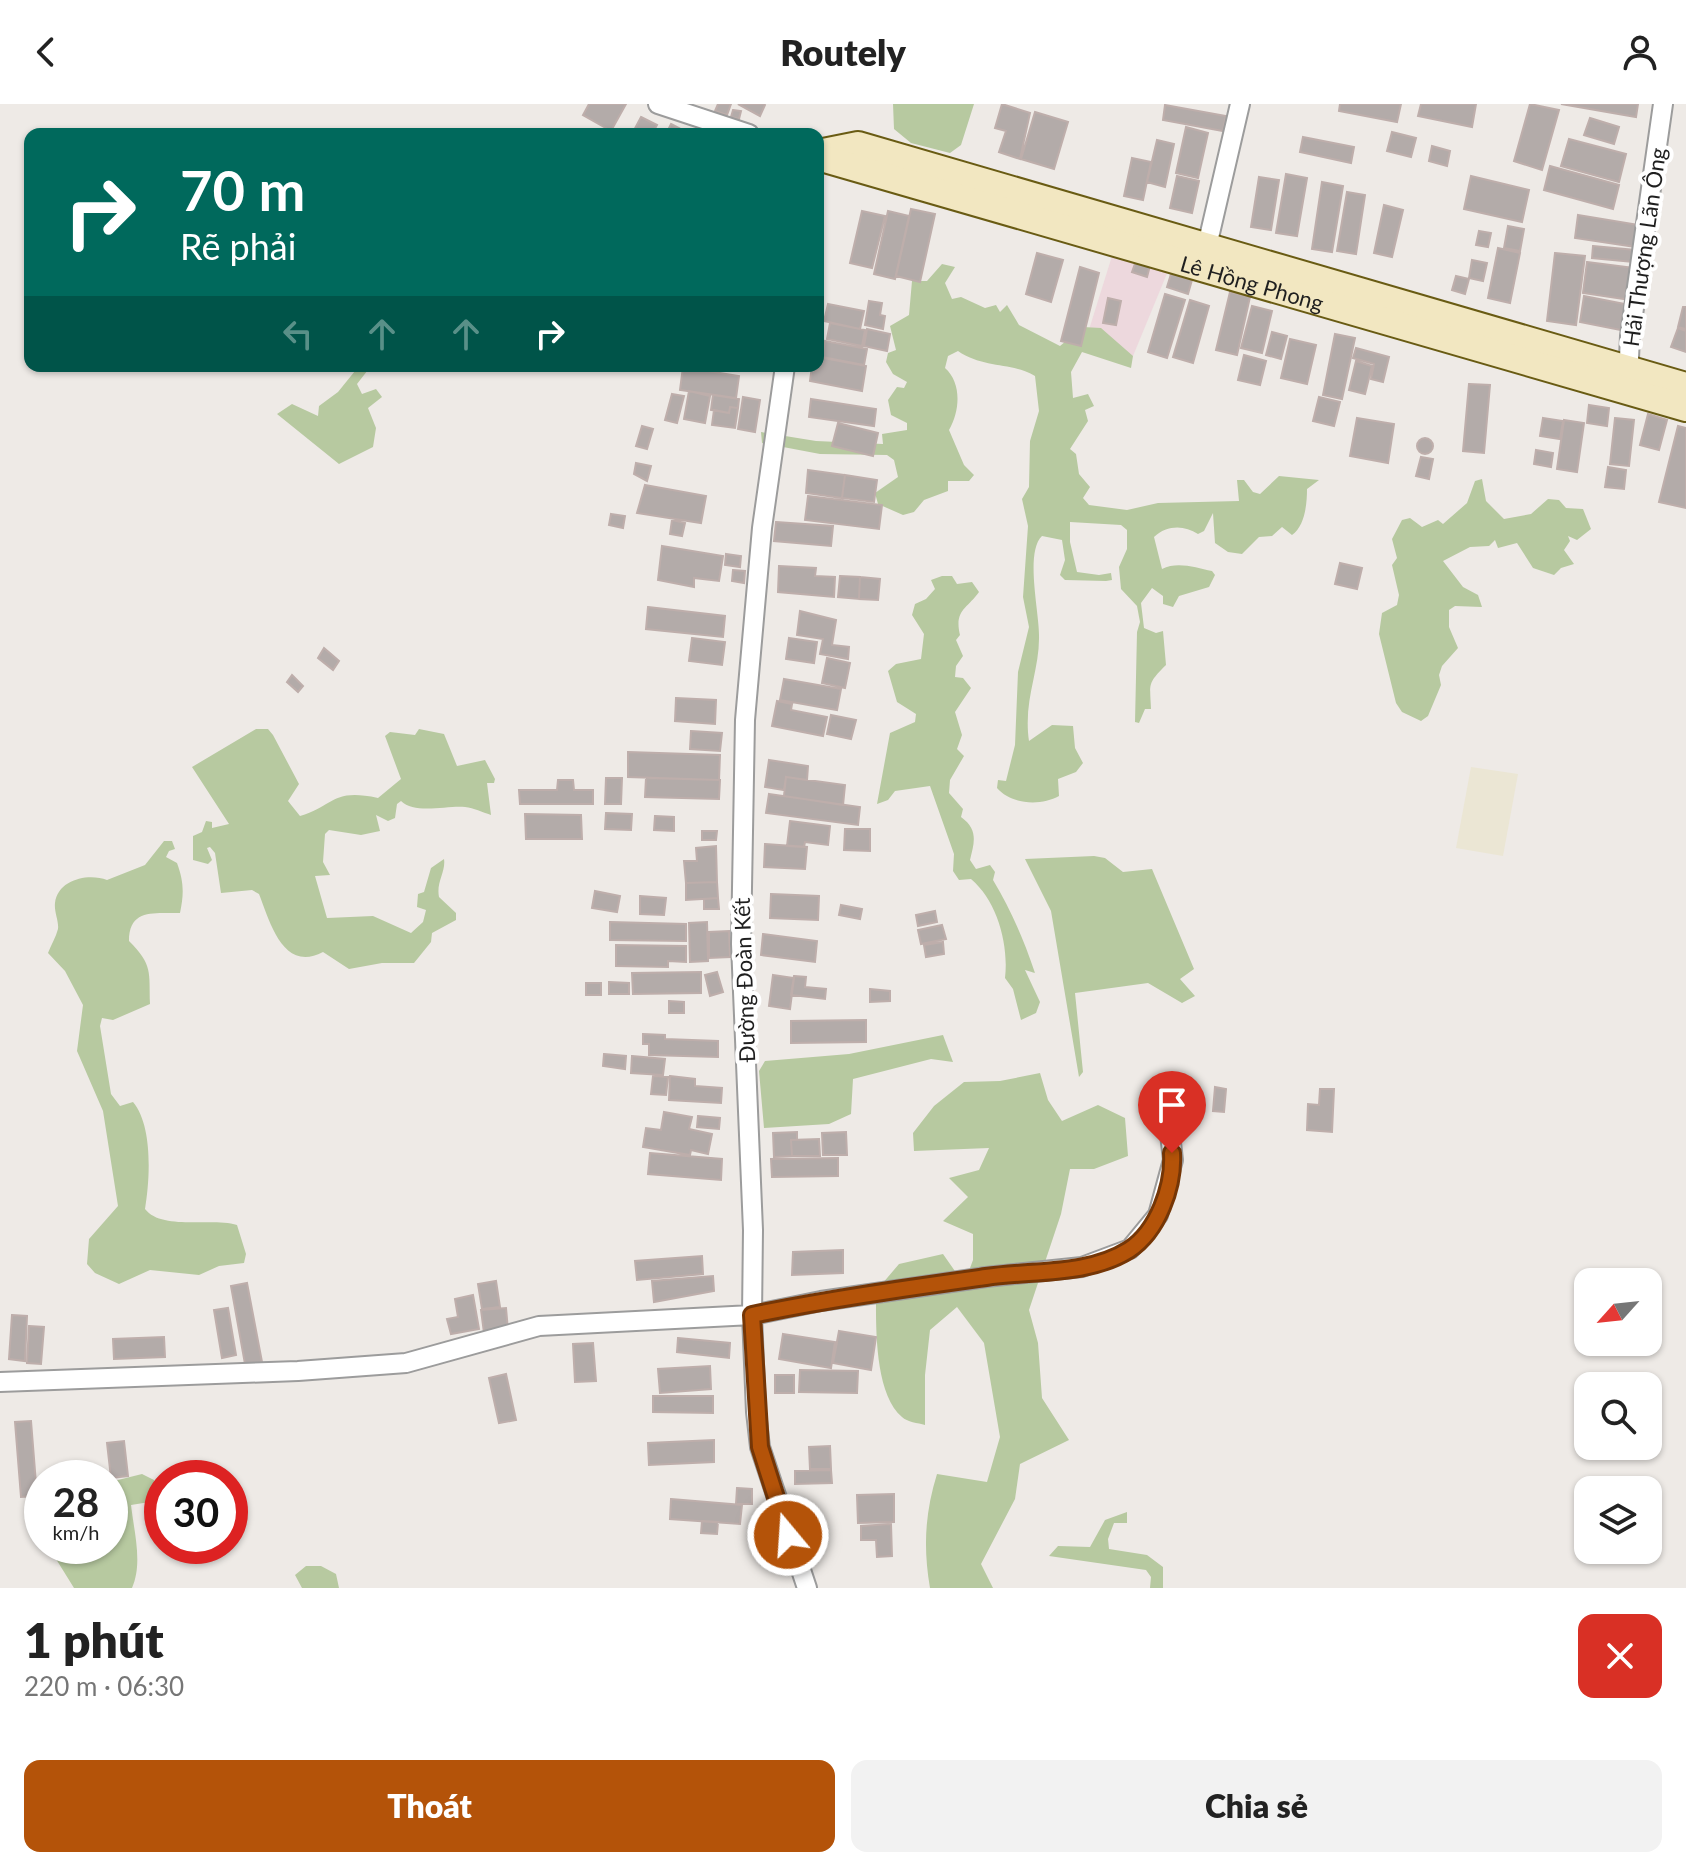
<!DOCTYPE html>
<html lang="vi">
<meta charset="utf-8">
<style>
:root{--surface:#fff;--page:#f2f2f2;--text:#222;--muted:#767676;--accent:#b45309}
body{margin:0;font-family:Lato,sans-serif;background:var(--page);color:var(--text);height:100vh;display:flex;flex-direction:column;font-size:30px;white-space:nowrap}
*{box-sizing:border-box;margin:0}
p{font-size:26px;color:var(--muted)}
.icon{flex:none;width:44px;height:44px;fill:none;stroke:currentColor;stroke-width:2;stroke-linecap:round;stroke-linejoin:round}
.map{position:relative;height:1484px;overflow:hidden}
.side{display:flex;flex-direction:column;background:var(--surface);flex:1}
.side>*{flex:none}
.top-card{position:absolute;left:24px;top:24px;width:800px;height:244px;border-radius:16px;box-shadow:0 2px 6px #0004;background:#00695c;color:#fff;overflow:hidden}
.needle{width:52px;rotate:243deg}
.buttons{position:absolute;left:1574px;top:1164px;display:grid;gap:16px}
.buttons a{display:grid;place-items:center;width:88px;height:88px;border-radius:16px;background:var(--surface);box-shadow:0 2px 6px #0004;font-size:40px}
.speed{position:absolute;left:24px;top:1356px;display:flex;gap:16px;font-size:40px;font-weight:700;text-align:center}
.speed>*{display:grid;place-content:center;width:104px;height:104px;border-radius:50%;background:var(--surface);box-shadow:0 2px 6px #0004;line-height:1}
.speed small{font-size:20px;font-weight:400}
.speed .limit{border:12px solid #d22;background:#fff;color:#111}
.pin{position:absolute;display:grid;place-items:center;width:68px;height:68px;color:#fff;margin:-82px -34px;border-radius:50% 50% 50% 0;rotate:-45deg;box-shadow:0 0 8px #0007}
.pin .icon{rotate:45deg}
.me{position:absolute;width:88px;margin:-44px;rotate:342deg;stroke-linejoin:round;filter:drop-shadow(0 0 6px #0008)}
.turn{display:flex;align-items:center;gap:28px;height:168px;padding:0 24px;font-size:36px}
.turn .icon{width:104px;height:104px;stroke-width:2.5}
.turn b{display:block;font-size:56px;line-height:68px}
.lanes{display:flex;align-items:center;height:76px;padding:0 24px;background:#0003;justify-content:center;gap:40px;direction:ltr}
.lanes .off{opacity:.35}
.round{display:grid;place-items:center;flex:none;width:84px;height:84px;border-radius:16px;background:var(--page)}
.overview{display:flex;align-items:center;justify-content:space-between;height:136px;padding:0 24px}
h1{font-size:48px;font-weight:800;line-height:60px}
.primary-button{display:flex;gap:16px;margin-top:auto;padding:16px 24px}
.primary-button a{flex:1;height:92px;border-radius:16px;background:var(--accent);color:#fff;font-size:32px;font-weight:800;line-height:92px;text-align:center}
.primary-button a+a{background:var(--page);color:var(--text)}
header{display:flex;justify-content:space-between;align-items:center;height:104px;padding:0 24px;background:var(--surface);font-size:36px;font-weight:800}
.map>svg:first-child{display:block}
</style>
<header><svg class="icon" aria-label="back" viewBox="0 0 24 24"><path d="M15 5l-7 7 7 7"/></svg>Routely<svg class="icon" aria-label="person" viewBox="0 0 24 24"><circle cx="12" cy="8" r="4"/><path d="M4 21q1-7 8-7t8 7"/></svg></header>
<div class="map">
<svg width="1686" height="1484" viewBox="0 0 1686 1484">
<rect width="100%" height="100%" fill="#eeeae6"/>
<path fill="#edd8dd" d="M1112,152L1168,167L1133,252L1082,248Z"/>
<path fill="#ebe6d4" d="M1471,663L1518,670L1503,752L1456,744Z"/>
<path fill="#b7c9a0" d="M893,0H974L961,41L950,49L911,39L894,25Z
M942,160L955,163L945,179L952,195L961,193L985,204L996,201L1000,208L1007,201L1019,221L1060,242L1083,223L1101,224L1133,252L1131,264L1082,248L1071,268L1073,294L1088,290L1094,302L1085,306L1088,317L1070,345L1076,350L1079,370L1090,383L1083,394L1089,401L1127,406L1158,399L1239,397L1237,376H1244L1253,388L1260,390L1279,372L1319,376L1307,385C1307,400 1305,422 1292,431L1282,423L1272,432L1259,433L1242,450L1228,448L1215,439L1213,409L1204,427L1198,430C1184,421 1167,421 1154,433L1162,465C1178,457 1196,464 1212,467L1215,471L1209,483L1179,492L1173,503L1163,500V492L1152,484L1141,499L1144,524L1156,529L1163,527L1166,561C1147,580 1150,579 1151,605H1145L1139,619L1135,618L1137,528L1140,518L1137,502L1121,485L1119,463L1127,445V426L1121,421L1070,418V438L1077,468L1099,471L1111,469L1112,476L1106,477L1065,476L1060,471L1065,456L1062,436L1042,432C1025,448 1039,507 1039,531C1040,567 1023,596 1029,637L1052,621L1073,622L1075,644L1083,659L1076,668L1058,675L1059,692C1041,702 1012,701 997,684L998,676L1006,677L1015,641L1018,568L1029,523L1023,493L1028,422L1022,395L1029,383L1030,337L1039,307L1035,272C1013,258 984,265 958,247L948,252L945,264C962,279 960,307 949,326L964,361L974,371L969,377H948V387L924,396L914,408L903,411L878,400L875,389L898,373L894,356L887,351L820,350L762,339L761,328L816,337L883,340L882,330L907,326V319L891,311L888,296L897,283L904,284L907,278L893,270L886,258L888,249L896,246L890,222L909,211L912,177H927Z
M359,262H371L357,280L362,290L376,285L382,293L368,304L376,324L373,343L339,360L277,310L292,300L318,312L319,302L338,288Z
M1482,375L1486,397L1504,415L1531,410L1548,395L1559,396L1566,404L1583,405L1591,425L1577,436L1568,432L1570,437L1564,446L1574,460L1561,464L1554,471L1533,464L1517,439L1498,444L1495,436L1489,442L1470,443L1443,457L1463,483L1478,491L1482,503L1455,502L1449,506V523L1458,544L1442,562L1439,571L1441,581L1428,612L1421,617L1402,608L1396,599L1379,530L1382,509L1397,501L1399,491L1392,461L1397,454L1392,435L1402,416L1410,414L1422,423L1438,416L1443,420L1467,399L1475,377Z
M942,472H952L957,480L972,478L979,488C967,505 954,506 960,531L956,536L963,552L956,562L955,573L963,574L971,584L955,608L962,631L957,645L964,652L950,676L949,689L963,705L961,713C979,726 974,739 970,756L976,765L990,761L995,768L993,776C1011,806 1024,836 1035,869L1025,866L1040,898L1036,909L1021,916L1013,885L1005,874C1009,840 997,797 971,775L959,776L953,767L954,750L930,682L895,687L888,696L877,700L890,629L915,618L916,610L897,598L888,567L896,560L921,555L924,530L912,511L915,500L926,495L935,485L931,476Z
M256,625H268L273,631L299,680L288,697L300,712C335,702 331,684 378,694L401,675L385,632L390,628L415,631L419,625L444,630L457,662L485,656L495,675L494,679H487L491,711C482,708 474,704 465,703C448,701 415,711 401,697L397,700L395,714L388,717L376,711L380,727L361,731L329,726L325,730L323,758L330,771L315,772L327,814L373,812L411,829L423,818L426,806L417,803L418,790L424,788L431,764L444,755C446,768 436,778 439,793L456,809V816L432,829L431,838L414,859H382L349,865L323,848C283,869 270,818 259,790L252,786L221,789L215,749L210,743L207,744L212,756L208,760L193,756V732L202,728L206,717L212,718V724L229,720L192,663Z
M164,737H172L175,745L169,747L166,753L177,759C184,778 184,790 180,809C157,810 129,803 129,837C153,861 149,868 150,900L113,916L102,914L100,922L111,990L120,1002L133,998C153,1022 150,1075 145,1105C162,1127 212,1113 237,1121L246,1150L244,1159L219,1162L199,1171L150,1166L119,1180L95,1169L87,1160L89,1135L118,1102L103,1007L77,947L83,901L65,867L48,849C51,841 56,833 58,825C59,817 54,808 55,799C58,775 89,769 107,776L145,761Z
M1094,752L1105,754L1123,768L1152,765L1194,865L1180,875L1195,892L1182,899L1148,879L1075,889L1083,968L1079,973L1051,807L1025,755Z
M943,931L953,958L931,955L853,975L851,1010L829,1020L764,1024L759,967L765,957L849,950Z
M1040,969L1048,996L1062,1017L1098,1001L1125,1014L1128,1052L1094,1065H1070L1061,1110L1029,1206L1038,1239L1042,1294L1069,1336L1020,1360L1015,1395L981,1460L993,1484H930C923,1443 925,1409 937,1370L987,1378L1000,1333L984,1239L957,1203L930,1226L925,1271V1321C918,1319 907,1318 902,1313C874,1289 876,1221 876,1187L899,1160L943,1150L964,1180L973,1156V1130L943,1117L968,1093L949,1074L979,1066L989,1044L914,1047L913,1029L934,1002L964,978L1000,977Z
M142,1370L154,1376L162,1396L131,1401C134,1428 143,1459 132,1484H74L56,1455L67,1442H110V1378Z
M1127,1408V1419H1114L1108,1435L1109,1445L1147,1451L1163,1463V1484H1150L1151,1473L1146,1466L1049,1452L1058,1442L1090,1443L1105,1416Z
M306,1462H321L336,1470L339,1484H302L295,1471Z"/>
<path fill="#b3aba9" stroke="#beaeab" stroke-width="2" d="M589,0H626L611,27L583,11Z
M718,0H731L727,11L715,7Z
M738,0H764L765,1L760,12Z
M1002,0L1030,9L1020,55L999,48L1006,27L995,24Z
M1340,0H1401L1397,18L1339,7Z
M1421,0H1476L1472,23L1418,12Z
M1530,0L1559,6L1542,66L1514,57Z
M1561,0H1638L1636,13Z
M1165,1L1226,12L1223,27L1163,16Z
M733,6L741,7L739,15L731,13Z
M1035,8L1068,18L1054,65L1021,55Z
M641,13L657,21L652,30H632Z
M1590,14L1619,23L1614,40L1584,31Z
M671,20L690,30H666Z
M1186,23L1208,29L1198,74L1176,69Z
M1392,28L1416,34L1411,53L1387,47Z
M1303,33L1354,43L1351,59L1300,48Z
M1569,35L1626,50L1619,78L1561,62Z
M1157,36L1174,40L1165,83L1147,78Z
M1432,42L1450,47L1447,62L1429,57Z
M1132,54L1151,58L1143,96L1124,92Z
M1550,62L1619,81L1613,105L1544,86Z
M1286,70L1307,74L1297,132L1276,129Z
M1177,72L1199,77L1192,109L1170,104Z
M1471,72L1529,86L1522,118L1464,105Z
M1259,73L1279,76L1271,126L1251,123Z
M1322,78L1343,82L1332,148L1312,145Z
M1347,88L1365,91L1356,150L1337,147Z
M1384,101L1403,106L1392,153L1374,149Z
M911,105L935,110L920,178L896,172Z
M862,107L885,112L872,164L850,159Z
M888,107L909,112L895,175L874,170Z
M1578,111L1639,121L1636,143L1575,134Z
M1508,122L1524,125L1520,147L1504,144Z
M1479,127L1491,129L1488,143L1476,141Z
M1593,142L1635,146L1633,158L1592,154Z
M1498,144L1520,149L1510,199L1488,194Z
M1037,149L1063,156L1051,198L1026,190Z
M1555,149L1585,152L1576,221L1547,217Z
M1137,154L1151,158L1147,173L1132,168Z
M1472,156L1487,159L1483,177L1469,174Z
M1587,158L1635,164L1631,196L1583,189Z
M1080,163L1099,169L1081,242L1061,237Z
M1171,170L1192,176L1188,190L1167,183Z
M1456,172L1469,175L1465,190L1452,186Z
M1230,188L1250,193L1237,251L1216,246Z
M1165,190L1185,196L1167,254L1148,248Z
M1584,192L1630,201L1626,227L1580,218Z
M1108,194L1121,197L1116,221L1103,219Z
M1190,196L1209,202L1193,259L1173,253Z
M869,197L882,199L880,211L885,212L883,225L865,221Z
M828,200L864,207L860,225L824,217Z
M1252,202L1272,207L1262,249L1241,244Z
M1683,203H1686V225L1678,223Z
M830,219L865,226L862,242L827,235Z
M1678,224L1686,227V248L1671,243Z
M867,225L890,230L887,247L864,242Z
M1272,228L1287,232L1281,255L1266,251Z
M1335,230L1355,234L1342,295L1323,291Z
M1290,235L1316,241L1307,280L1281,274Z
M825,237L867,245L864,261L822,253Z
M1356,244L1389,253L1383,278L1371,275L1374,260L1353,254Z
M1244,251L1266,257L1260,281L1238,276Z
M818,253L866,262L862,287L810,277L812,262H818Z
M1356,257L1372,262L1365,290L1349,286Z
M683,263L739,272L736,294L680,286Z
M1469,280L1490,281L1484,349L1463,347Z
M689,287L710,292L705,319L684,315Z
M672,290L684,292L677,319L665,316Z
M713,291L739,295L738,304L730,303L729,309L711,306Z
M743,293L760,296L755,328L738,325Z
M1319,293L1340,298L1334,322L1313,317Z
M811,295L876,305L874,322L809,313Z
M1589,301L1609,304L1607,322L1587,319Z
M730,303L738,304L735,324L712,321L714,306L729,309Z
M1648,310L1667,316L1659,346L1640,341Z
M1357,314L1394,320L1388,359L1350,352Z
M1543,314L1563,317L1560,335L1540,332Z
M1615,314L1634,316L1629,362L1610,360Z
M1564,316L1584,319L1577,368L1557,365Z
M838,319L878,329L873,352L832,342Z
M642,322L653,325L647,345L636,342Z
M1678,322L1686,324V404L1659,398Z
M1417 342a8 8 0 1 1 16 0a8 8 0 1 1-16 0Z
M1536,346L1553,349L1551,363L1534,360Z
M1421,353L1433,355L1429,375L1416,372Z
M636,359L651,362L647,377L634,370Z
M1608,363L1626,366L1624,385L1605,383Z
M808,366L845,371L842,394L806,389Z
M845,371L877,376L874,398L842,394Z
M645,381L706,392L701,419L637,409Z
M808,392L882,401L879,425L805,416Z
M611,410L625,412L623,424L609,421Z
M672,416L685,419L682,432L670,430Z
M776,418L833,422L831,442L774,437Z
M662,442L723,452L719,477L694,474V483L658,476Z
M726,450L741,452L740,463L725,461Z
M1340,459L1362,464L1357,485L1335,480Z
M779,462L816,464L815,472L835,473L834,493L778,488Z
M733,466L745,467L744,479L732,477Z
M840,472L860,473L859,495L838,493Z
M860,473L880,475L878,496L859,495Z
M648,503L725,512L723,533L646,525Z
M800,507L836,516L832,541L849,543L848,555L820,550L823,535L797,531Z
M692,534L725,538L722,561L689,557Z
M789,534L817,538L814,559L786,555Z
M324,544L339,557L333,566L318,554Z
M827,554L850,559L845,584L822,579Z
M292,571L303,582L298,588L287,578Z
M784,575L841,585L837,606L780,596Z
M676,594L716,596L715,620L675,617Z
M777,597L792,600L791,606L827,613L823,632L772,622Z
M831,611L856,616L851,635L827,630Z
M691,627L722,629L720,647L690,645Z
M628,648L720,651L719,676L628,673Z
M769,656L808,662L807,676L786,673L784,686L765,683Z
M786,673L845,681L843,701L784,692Z
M606,674H622L621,700H605Z
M646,674L720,676L719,695L645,693Z
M558,676H573L574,686H593V700H520L519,686H557Z
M769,690L860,703L858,721L766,709Z
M606,709L632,710L631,726L605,725Z
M525,710L581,711L582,735H526Z
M655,712L674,713V727L654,726Z
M790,717L830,722L828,741L805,738L804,743L787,742Z
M845,725H870V747L844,746Z
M702,727H717L716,736H702Z
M765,740L807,743L805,765L764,763Z
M716,742L717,778L686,779L684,757H697L696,744Z
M717,778L718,794L686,796V779Z
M595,787L620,792L617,808L592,804Z
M771,790L819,792L818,816L770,814Z
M640,792L666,794L664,811L640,810Z
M718,794L719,805H704V795Z
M841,801L862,805L860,815L839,811Z
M935,807L937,818L918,822L916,811Z
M610,818L686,820V837L610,836Z
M707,818L708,857L690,858L689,819Z
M942,821L946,835L921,840L918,826Z
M729,827L730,853L709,854V828Z
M763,830L817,837L815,858L761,851Z
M943,838L944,850L926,853L924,841Z
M616,841L686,842V858L668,857V863L616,862Z
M701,868V889L633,890L632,869Z
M717,868L723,888L710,892L705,871Z
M773,871L794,874L790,905L769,902Z
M794,872L806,873L805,883L826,885L825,895L791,891Z
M609,878L629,879V890H609Z
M586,879H601V891H586Z
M870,885L890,887V897L870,898Z
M669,897L684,898V909H669Z
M866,916V938L791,939V917Z
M643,930L665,931V935L718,937V953L649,951V940H643Z
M604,950L626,952L625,965L603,962Z
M632,952L665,955L663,971L631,969Z
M653,972L668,973L666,991L651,990Z
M670,972L695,975V982L722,984L721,999L669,996Z
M1215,983L1226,985L1224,1008L1213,1007Z
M1320,985H1334L1332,1028L1307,1026L1308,1000L1319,1001Z
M664,1008L692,1013L689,1025L712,1030L708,1050L691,1046L690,1051L643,1043L646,1024L661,1026Z
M698,1012L720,1014L719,1025L697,1023Z
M797,1028V1036H791L792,1052L774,1053L773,1029Z
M846,1028L847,1051H823L822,1029Z
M819,1035L820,1052H792L791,1036Z
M650,1049L722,1055L721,1076L648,1070Z
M838,1054V1072L772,1073L771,1055Z
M843,1146V1169L792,1171L793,1148Z
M702,1152L703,1170L637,1176L635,1157Z
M713,1172L714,1187L654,1198L652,1177Z
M496,1177L500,1203L482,1205L478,1180Z
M247,1179L262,1258L245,1260L231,1182Z
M473,1191L479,1225L451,1230L447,1215L458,1213L455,1195Z
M228,1204L236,1251L222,1254L214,1206Z
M506,1204L508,1226L484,1229L481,1206Z
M12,1211L27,1212L25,1257L9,1255Z
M29,1222L44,1223L41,1260L27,1259Z
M839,1227L876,1233L871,1266L833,1259Z
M783,1230L835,1238L831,1264L779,1255Z
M164,1233L165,1253L114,1255L113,1235Z
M678,1234L730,1239L729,1254L677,1248Z
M593,1239L596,1277L575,1278L573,1240Z
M710,1262L711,1285L660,1289L658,1265Z
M800,1266L858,1267L857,1289L799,1288Z
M506,1270L516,1316L499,1319L489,1274Z
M775,1271H794V1289H775Z
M653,1292H713V1309L653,1308Z
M31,1317L37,1392L21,1393L15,1318Z
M714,1336V1358L649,1361L648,1339Z
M124,1337L128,1372L111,1374L107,1339Z
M830,1342L831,1365H810L809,1343Z
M831,1366L832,1379L795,1380V1367Z
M737,1384L752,1385V1400H736Z
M894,1390V1418L858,1419L857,1391Z
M671,1395L742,1401L740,1420L670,1415Z
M702,1417L718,1418L717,1430L701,1429Z
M891,1420L892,1452L877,1453L876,1436H861V1422Z"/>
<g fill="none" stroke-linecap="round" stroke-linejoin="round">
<g stroke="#9c9c9c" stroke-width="22">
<path id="street" d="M658,0L749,30
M1207,142L1240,0
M785,262L762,424L745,616L741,840L753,1126L752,1211L756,1308L760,1343L807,1484
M1628,276L1630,232L1663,0
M0,1278L298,1267L406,1259L539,1222L752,1211L821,1197L986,1173L1082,1163L1130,1145L1158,1111L1173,1056L1167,1004"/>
</g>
<g stroke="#695b13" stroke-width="30">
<g id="secondary">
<path d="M818,49L858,41L1686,282"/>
<path id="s1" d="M818,53L1686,304"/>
</g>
</g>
<use href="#street" stroke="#fff" stroke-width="18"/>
<use href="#secondary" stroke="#f2e7c1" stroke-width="26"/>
</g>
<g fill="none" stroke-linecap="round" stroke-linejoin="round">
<g stroke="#753606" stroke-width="20">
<path id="route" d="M788,1431L760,1343L752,1211C829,1195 908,1184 986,1173C1032,1166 1088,1172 1129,1146C1158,1127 1174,1082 1172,1049"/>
</g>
<use href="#route" stroke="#b45309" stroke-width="14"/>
</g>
<g text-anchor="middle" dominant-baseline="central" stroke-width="8" stroke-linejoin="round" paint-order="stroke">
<g font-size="22" fill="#1f1f1f" stroke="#fff">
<text transform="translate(1644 143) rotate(-82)">Hải Thượng Lãn Ông</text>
<text stroke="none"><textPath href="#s1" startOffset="452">Lê Hồng Phong</textPath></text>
<text transform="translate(744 876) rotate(-92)">Đường Đoàn Kết</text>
</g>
</g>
</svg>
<div class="buttons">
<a><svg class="needle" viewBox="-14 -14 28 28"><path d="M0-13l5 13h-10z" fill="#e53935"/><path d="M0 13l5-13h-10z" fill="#767676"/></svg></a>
<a><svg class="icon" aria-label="search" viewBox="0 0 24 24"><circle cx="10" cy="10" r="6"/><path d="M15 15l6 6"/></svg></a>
<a><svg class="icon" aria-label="layers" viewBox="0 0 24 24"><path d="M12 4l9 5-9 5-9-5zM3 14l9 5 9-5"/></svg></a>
</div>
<div class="speed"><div>28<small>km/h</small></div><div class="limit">30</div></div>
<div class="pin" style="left:1172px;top:1049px;background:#d93025"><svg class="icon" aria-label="arrive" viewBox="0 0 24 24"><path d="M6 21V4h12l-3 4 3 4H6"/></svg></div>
<svg class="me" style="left:788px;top:1431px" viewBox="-20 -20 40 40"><circle r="17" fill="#b45309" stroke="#fff" stroke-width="3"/><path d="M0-11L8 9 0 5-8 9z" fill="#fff"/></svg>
<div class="top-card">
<div class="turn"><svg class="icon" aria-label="right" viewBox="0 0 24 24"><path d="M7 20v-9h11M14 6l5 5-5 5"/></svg><div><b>70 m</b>Rẽ phải</div></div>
<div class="lanes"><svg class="icon off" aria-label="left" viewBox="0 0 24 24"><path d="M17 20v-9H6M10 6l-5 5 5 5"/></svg><svg class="icon off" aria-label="ahead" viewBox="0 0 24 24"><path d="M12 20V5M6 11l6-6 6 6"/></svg><svg class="icon off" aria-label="ahead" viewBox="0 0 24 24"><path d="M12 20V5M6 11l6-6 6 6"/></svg><svg class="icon" aria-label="right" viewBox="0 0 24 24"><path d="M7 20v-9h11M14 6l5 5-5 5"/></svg></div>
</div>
</div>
<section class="side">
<div class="overview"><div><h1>1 phút</h1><p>220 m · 06:30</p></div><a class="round" style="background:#d93025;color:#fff"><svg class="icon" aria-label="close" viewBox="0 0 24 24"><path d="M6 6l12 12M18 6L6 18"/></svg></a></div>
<div class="primary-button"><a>Thoát</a><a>Chia sẻ</a></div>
</section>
